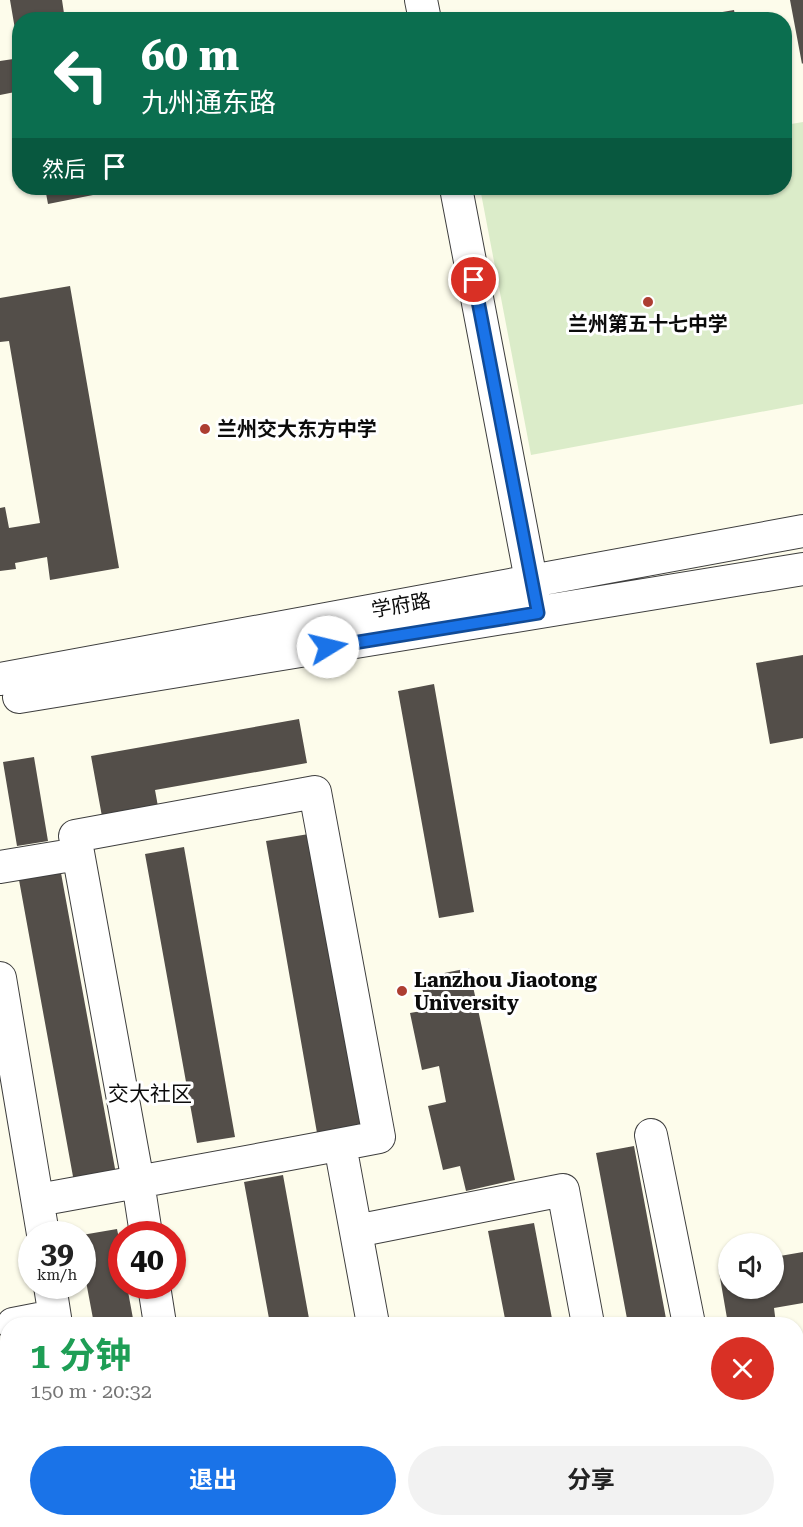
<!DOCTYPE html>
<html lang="zh">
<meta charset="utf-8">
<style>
:root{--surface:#fff;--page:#f2f2f2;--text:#222;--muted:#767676;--accent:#1a73e8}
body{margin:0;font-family:"Roboto Serif","Noto Sans SC",serif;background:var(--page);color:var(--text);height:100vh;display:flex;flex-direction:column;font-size:22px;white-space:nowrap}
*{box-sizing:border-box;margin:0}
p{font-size:20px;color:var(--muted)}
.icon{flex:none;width:33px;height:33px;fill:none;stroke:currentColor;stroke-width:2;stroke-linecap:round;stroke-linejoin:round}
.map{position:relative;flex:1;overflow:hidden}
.details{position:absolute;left:0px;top:1317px;width:804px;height:210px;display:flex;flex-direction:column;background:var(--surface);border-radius:24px 24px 0 0;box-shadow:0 2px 4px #0004}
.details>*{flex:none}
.banner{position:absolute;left:12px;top:12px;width:780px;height:183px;border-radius:24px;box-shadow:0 2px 4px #0004;background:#0b6e4f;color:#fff;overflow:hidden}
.buttons{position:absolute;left:718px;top:1233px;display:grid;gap:12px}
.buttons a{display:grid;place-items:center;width:66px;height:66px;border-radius:50%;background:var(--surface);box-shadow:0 2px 4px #0004;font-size:30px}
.speed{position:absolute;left:18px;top:1221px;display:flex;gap:12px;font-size:30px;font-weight:700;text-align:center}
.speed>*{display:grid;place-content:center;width:78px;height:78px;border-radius:50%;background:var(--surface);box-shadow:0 2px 4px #0004;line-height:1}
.speed small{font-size:15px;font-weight:400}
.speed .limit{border:9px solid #d22;background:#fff;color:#111}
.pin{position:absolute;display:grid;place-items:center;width:51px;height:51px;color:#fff;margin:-26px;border:3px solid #fff;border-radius:50%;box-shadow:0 2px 6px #0007}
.me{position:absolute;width:66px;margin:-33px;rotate:81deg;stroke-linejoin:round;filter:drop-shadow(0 0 4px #0008)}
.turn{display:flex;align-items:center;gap:21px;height:126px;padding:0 30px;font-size:27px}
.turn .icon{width:78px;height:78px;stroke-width:2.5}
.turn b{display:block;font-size:42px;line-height:51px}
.then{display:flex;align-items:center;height:57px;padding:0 30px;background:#0003;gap:12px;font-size:22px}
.round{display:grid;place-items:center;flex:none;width:63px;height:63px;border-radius:32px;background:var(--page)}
.head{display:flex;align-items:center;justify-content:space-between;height:102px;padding:0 30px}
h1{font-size:36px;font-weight:700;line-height:45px;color:#1e9e55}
.cta{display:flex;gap:12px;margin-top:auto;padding:12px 30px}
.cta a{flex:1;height:69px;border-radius:36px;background:var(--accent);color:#fff;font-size:24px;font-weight:700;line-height:69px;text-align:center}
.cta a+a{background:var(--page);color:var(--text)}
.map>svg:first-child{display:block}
</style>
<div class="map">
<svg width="803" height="1527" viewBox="0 0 803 1527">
<rect width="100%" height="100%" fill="#fdfceb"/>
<path fill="#dbecc9" d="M803,122V404L531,455L480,188H784L785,125Z"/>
<path fill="#534e49" d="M10,0H62L65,20H20L18,47Z
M790,0H803V63L802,64Z
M734,10L736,20H688V18Z
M110,12L112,20H82V17Z
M20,58V91L0,95V61Z
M45,188H97L98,194L48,204Z
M70,286L119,568L50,580L47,557L15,563L16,569L0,571V508L5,507L9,528L40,523L9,341L0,342V298Z
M803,655V738L770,744L756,663Z
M434,684L474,912L439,918L398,691Z
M299,719L307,763L155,790L159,812L103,822L91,756Z
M34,757L48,841L17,846L3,762Z
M315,833L366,1124L317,1133L266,841Z
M184,847L235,1137L197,1143L145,854Z
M61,873L116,1174L74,1182L19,880Z
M469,968L515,1180L466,1191L460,1166L443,1170L428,1106L446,1102L439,1066L422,1070L410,1013L427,1010L420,978Z
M634,1146L667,1324H628L596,1153Z
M283,1175L310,1324H270L244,1182Z
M534,1223L553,1324H506L488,1231Z
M117,1229L122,1253V1286H127L134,1324H94L82,1260V1235Z
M803,1252V1303L774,1308L776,1324H728L718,1266L729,1264V1288H774V1257Z
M803,1519V1527H762V1525Z
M125,1520H170L171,1527H127Z
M298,1520H349L350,1527H300Z"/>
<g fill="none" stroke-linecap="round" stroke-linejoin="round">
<g stroke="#3e3e3e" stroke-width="34">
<path id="minor" d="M421,0L425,20
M456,188L535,601
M0,679L803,531
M19,697L803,569
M0,867L78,854
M0,978L43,1234
M651,1135L689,1324
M340,1145L373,1324
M38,1200C152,1179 266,1159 379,1137L315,792L75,836L138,1182L146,1234
M356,1231L563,1190L588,1324
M50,1286L56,1324
M154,1286L160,1324
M13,1324L54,1316
M796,1488L803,1487
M89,1520L90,1527
M191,1520L193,1527
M408,1520L410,1527
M624,1520L626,1527
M703,1527L709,1520"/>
</g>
<use href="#minor" stroke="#fff" stroke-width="32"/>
</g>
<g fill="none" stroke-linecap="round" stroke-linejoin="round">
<g stroke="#114b97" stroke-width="15">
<path id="route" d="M328,647L538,613L474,280"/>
</g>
<use href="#route" stroke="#1a73e8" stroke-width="10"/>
</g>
<g fill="#ad3e31" stroke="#fff" stroke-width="2">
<circle cx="648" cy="302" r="6"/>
<circle cx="205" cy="429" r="6"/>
<circle cx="402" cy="991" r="6"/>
</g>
<g text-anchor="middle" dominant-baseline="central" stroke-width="6" stroke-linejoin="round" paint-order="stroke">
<g font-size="20" font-weight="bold" fill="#0b0b0b" stroke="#fff" text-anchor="start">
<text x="648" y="324" text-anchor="middle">兰州第五十七中学</text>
<text x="217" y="429">兰州交大东方中学</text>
<text x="414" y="980">Lanzhou Jiaotong<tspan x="414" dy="23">University</tspan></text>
</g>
<g font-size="20" fill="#0b0b0b" stroke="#fff">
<text transform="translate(401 605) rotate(-10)">学府路</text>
</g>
<g font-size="21" fill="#0b0b0b" stroke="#fff">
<text x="150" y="1094">交大社区</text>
</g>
</g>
</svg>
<div class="buttons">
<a><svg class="icon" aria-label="sound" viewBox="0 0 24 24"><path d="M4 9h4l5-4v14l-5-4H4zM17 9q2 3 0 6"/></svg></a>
</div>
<div class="speed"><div>39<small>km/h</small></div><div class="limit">40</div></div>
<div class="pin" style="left:474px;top:280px;background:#d93025"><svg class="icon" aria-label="arrive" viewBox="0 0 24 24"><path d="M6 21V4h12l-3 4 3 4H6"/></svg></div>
<svg class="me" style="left:328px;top:647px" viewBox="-20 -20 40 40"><circle r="19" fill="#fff"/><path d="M0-13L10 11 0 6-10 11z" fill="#1a73e8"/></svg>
<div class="banner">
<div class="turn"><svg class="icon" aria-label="left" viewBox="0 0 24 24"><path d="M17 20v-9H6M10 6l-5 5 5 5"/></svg><div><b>60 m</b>九州通东路</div></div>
<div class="then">然后<svg class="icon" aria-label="arrive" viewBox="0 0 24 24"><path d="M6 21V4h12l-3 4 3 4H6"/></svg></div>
</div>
<section class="details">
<div class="head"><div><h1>1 分钟</h1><p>150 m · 20:32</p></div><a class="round" style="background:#d93025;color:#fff"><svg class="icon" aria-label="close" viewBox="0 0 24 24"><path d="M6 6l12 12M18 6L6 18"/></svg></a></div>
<div class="cta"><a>退出</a><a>分享</a></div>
</section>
</div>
